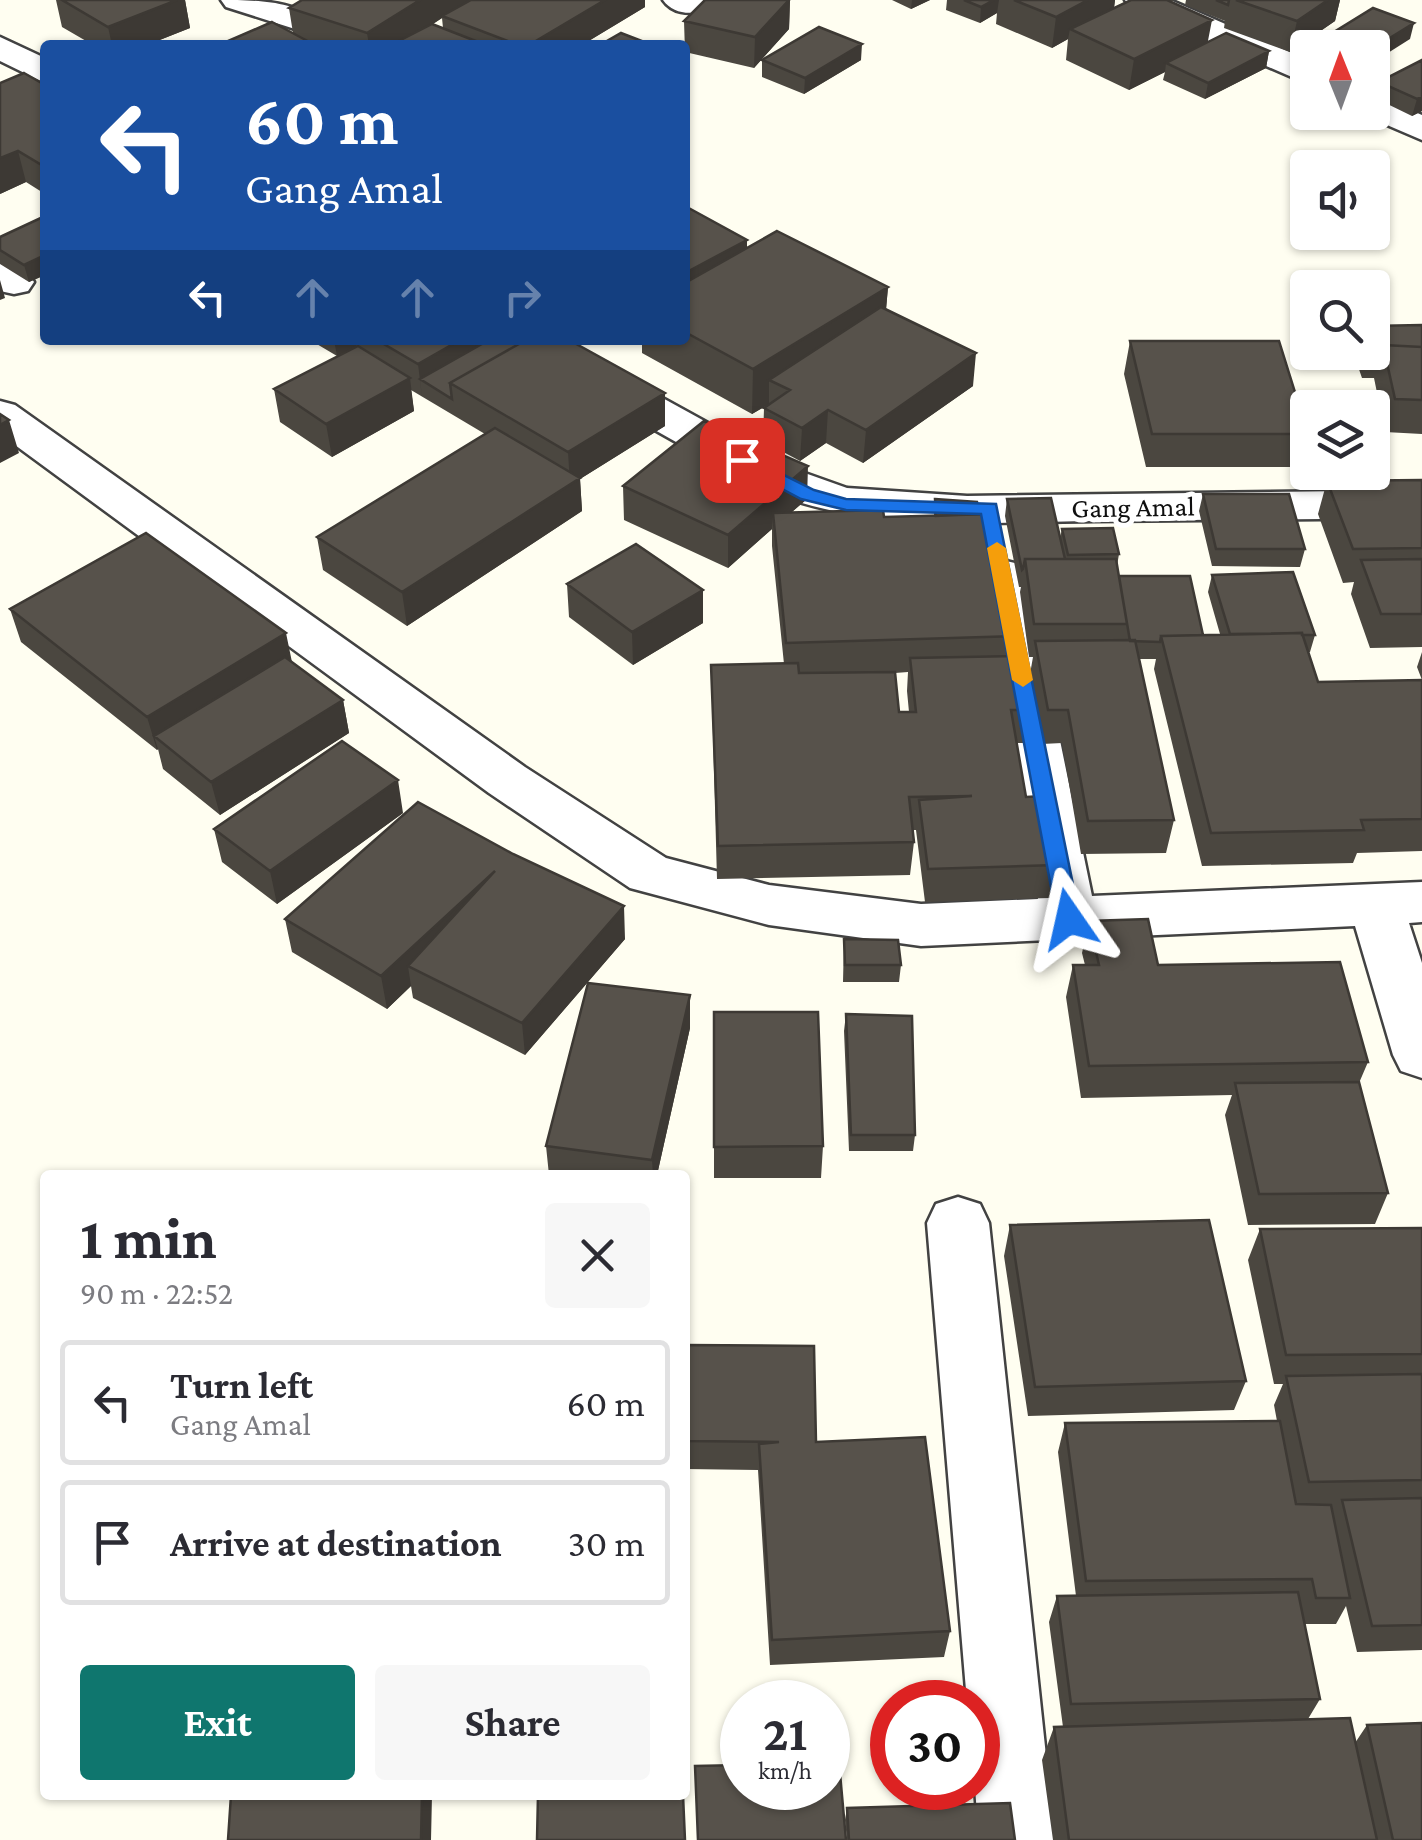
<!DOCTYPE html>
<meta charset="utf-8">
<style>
:root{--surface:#fff;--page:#f7f7f7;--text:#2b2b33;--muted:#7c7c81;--line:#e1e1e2;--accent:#0f766e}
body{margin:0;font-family:"Crimson Pro",serif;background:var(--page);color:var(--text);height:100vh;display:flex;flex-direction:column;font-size:38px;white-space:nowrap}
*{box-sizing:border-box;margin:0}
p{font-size:32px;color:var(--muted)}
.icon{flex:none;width:55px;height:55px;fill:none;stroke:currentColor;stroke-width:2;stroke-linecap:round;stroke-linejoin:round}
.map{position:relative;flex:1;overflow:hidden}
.sheet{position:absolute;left:40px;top:1170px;width:650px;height:630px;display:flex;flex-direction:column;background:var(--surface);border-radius:10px;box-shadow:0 2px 8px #0004}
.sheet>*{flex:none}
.banner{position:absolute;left:40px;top:40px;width:650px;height:305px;border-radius:10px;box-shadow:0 2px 8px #0004;background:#1a4fa0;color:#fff;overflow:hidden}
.needle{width:65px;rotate:359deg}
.tools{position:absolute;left:1290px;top:30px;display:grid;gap:20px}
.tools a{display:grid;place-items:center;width:100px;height:100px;border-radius:10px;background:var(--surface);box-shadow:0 2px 8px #0004;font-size:50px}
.speed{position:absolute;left:720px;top:1680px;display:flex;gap:20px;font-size:50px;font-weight:700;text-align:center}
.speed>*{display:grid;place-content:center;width:130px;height:130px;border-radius:50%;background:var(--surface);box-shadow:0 2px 8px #0004;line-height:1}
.speed small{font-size:25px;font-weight:400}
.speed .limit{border:15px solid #d22;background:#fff;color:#111}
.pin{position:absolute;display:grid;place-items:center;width:85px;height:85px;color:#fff;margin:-42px;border-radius:20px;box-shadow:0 5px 15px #0006}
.me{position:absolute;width:110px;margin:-55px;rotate:349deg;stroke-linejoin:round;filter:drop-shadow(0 0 8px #0008)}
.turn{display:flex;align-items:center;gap:35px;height:210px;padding:0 40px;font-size:45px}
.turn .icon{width:130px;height:130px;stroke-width:2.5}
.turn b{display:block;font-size:70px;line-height:85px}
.lanes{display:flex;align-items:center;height:95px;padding:0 40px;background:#0003;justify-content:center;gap:50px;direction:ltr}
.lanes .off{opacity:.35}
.round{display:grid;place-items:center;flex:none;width:105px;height:105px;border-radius:10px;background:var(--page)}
.headline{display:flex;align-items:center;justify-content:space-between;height:170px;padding:0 40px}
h1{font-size:60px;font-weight:700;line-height:75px}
.action{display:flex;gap:20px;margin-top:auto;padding:20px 40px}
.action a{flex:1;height:115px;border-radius:10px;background:var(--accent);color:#fff;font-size:40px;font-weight:700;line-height:115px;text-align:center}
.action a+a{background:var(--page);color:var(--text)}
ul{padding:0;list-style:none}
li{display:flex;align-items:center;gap:30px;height:125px;margin:0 20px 15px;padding:0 20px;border:5px solid var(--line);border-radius:10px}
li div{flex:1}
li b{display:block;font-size:38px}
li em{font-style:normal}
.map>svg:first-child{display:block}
</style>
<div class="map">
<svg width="1422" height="1840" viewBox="0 0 1422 1840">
<rect width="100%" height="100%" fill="#fffef1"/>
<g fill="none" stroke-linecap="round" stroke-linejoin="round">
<g stroke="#424242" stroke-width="5">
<path id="street" d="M221,0C248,0 295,0 312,19L307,26L295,29L226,7Z
M663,0H705L708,4L703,11C688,15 672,13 663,0Z
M1125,0H1170L1308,60V84L1130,7Z
M0,37L45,58V83L0,61Z
M1372,94L1422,115V140L1359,113L1372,112Z
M0,262L28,273L34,282L28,291L14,294L0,291Z
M505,340H557L788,467L847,488L967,496L1422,490V518C1313,519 1203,520 1094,521C974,522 870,534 756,487L511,349Z
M0,401L15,405L525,767L666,858L769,885L921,904L1038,899L978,575L985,564L1002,560L1019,564L1026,575L1092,896L1422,882V922L1409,923L1422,963V1078L1401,1071L1393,1055L1355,926L921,946L769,925L630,888L489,793L0,434Z
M958,1197L980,1204L989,1223L1055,1840H979L975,1788L978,1702H967L927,1223L936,1204Z"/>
</g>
<use href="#street" fill="#fff" fill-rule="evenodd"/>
</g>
<path fill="#4b4740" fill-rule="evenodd" d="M56,0H185L190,28L147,45H93L62,27Z
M301,0H471L645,7L582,45H219L293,33L289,8ZM442,18L443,28L433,24Z
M790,0L789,29L754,68L685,52L684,21Z
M892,0H930L911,9Z
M947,0H1115L1114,8L1131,0H1174L1171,2L1208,42L1269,51L1266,68L1205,99L1163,80L1165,72L1129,90L1066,60L1068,39L1052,48L996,24L997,13L980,23L946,10Z
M1186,0H1340L1335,21L1290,52L1224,28L1225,21L1185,5Z
M762,60H861L804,94L762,77Z
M1422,60V111L1412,116L1375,98L1379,82Z
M45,85V194L26,182L0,194Z
M685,206L747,248L888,287L886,310L973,386L863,463L826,443L800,461L763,441L764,408L769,404L752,414L642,353V340H685Z
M45,216V275L29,282L0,264V237Z
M1422,325V434L1385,432L1374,378H1362L1353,352H1372Z
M310,340H569L665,393V426L580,479L582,511L407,626L323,570L317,537L485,434L411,390L414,411L332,457L280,422L274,389L356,347L337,356Z
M1130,341L1308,430V439L1300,467H1146L1124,374Z
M1422,480V647L1370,648L1351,594L1354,582L1343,583L1318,514L1327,481Z
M623,486L807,499L792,512L884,517L934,516L935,499L980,514L1019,636L1016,656L1028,710L1023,743H1017L1026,797L1056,865L1050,898L925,902L916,830H912L914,842L910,875L717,879L711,665L784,664L772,546V529L728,568L624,520ZM908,672L907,691L909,712H899L895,673Z
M1203,494L1305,549L1300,567L1212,566L1199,511Z
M1007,499L1060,538L1062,529L1119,554L1117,566L1119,576L1203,635L1220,634L1208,592L1212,575L1315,635L1310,652H1308L1318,682L1422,680V851L1357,853L1353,863L1202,866L1154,669L1156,659H1139L1174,820L1166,853L1081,854L1062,743L1042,744L1030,674L1033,657H1029L1020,592L1021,587H1019L1005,516Z
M567,584L703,590V623L633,665L569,617Z
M10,609L292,662L343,700L349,733L220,815L163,769L158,749L157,750L21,642Z
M1422,652V680L1417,667Z
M403,813L277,904L222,862L214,829Z
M285,919L625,939L525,1055L413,998L411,986L387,1009L292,952Z
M1089,921L1158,965L1368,1062L1359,1083L1388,1193L1375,1224L1248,1225L1225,1115L1232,1095L1081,1098L1066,997L1073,965H1085L1082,953Z
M844,939L901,965L899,982H843Z
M690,995V1028L657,1175H549L546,1146Z
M714,1012L823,1146L821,1178H714Z
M846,1014L915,1135L913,1151H849L844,1031Z
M1010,1225L1246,1381L1234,1410L1028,1416L1004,1256Z
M1422,1228V1650L1357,1652L1346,1606L1336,1624H1305L1320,1699L1308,1719L1355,1743L1367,1725L1422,1840H1053L1042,1760L1054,1727H1063L1049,1622L1057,1596H1076L1058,1452L1065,1423L1277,1421L1274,1405L1283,1384H1274L1248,1260L1260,1229Z
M685,1345L816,1442L950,1631L944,1657L770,1665L758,1470L685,1469Z
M847,1808L1015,1840H847L845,1820Z"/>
<path fill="#3d3934" d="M177,0H185L190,28L147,45H112L108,27Z
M420,0H471L442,16V18L400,45H369L367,33Z
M605,0H645V7L582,45H529Z
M790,0L789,29L754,68L755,37Z
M912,0H930L911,9Z
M994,0H999L997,13L980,23L981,7Z
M1088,0H1115L1113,15L1070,29L1068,39L1052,48L1056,17Z
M1328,0H1340L1335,21L1290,52L1297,21Z
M1212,20L1206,51L1166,63L1165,72L1129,90L1134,59Z
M1414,23L1410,39L1372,63V49Z
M862,44L861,60L804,94L805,78Z
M1269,51L1266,68L1205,99L1208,83Z
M1422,97V111L1412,116L1417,99Z
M18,151L26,182L0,194V158Z
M747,240V273L685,306V273Z
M45,255V275L29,282L24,265Z
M0,280L5,298L0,300Z
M888,287L884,331L769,380V404L752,414L753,369Z
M334,340H355L356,346L337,356Z
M460,340H517L420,379L422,397L418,364Z
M976,353L973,386L863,463L866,430Z
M410,378L414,411L332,457L326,424Z
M665,393V426L580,479L582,511L407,626L402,592L570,484L568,452Z
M828,410L826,443L800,461L802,428Z
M9,420L19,453L0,463V425Z
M808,466L807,499L774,527L773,513L772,529L728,568V535Z
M703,590V623L633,665L632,632Z
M286,633L293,667L154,736L158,749L157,750L147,717Z
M343,700L349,733L220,815L211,782Z
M398,780L403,813L277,904L270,871Z
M495,871L408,966L411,986L387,1009L381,976Z
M624,906L625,939L525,1055L522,1023Z
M690,995V1028L657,1175H653L652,1160Z
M422,1795H432L431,1840H421Z"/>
<path fill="#57524b" stroke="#3d3934" stroke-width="2.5" d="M62,0H177L108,27Z
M302,0H420L367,33L289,8Z
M471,0H605L529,45H518L442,16Z
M705,0H789L755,37L684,21Z
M964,0H994L981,7Z
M1014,0H1088L1056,17Z
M1131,0H1167L1212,20L1134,59L1070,29Z
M1216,0H1229L1228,5Z
M1236,0H1328L1297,21Z
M1373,8L1414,23L1372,49V48H1308Z
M272,22L315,45H219Z
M432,24L486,45H391Z
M819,27L862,44L805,78L762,60Z
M621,33L652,45H600Z
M1226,33L1269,51L1208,83L1166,63Z
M1422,60V97L1417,99L1379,82Z
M24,73L45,85V167L18,151L0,158V83Z
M685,206L747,240L685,273Z
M45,216V255L24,265L0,250V237Z
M777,231L888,287L753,369L685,332V283Z
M881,307L976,353L866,430L828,410L802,428L764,408L790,390L769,380Z
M1422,325V347L1383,345L1379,361H1367L1364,352H1372V326Z
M377,340H460L418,364Z
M489,340H526L450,383L452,399L420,379Z
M526,340H569L665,393L568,452L450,383Z
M1130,341H1279L1308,434H1152Z
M1383,345L1422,347V400L1395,399Z
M358,346L410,378L326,424L274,389Z
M0,414L9,420L0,425Z
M704,421L808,466L728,535L623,486Z
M495,428L580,478L402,592L317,537Z
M1422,480V548L1353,549L1327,481Z
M1203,494H1289L1305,549H1216Z
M1051,498L1065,559H1025L1023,569L1022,570L1007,499Z
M935,499L977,502L980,514L936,516Z
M883,510L884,517L994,514L1019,636L786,643L773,513Z
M1113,528L1119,554L1068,555L1062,529Z
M146,533L286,633L147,717L10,609Z
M636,544L703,590L632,632L567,584Z
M1025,559H1116L1127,624H1034Z
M1422,559V614H1381L1361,560Z
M1293,572L1315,635H1302V633L1230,634L1212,575Z
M1119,576H1190L1203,635L1161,636L1160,642L1130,641Z
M1302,633L1318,682L1422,680V819L1361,820L1364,830L1211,833L1161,636Z
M1135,640L1174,820L1088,821L1068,710H1048L1035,641Z
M1019,656L1028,710H1011L1026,797L1043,796L1056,865L928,869L919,800L972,796L909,797L914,842L718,846L711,665L798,663L799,673L895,672L899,712H916L910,658Z
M285,657L343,700L211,782L154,736Z
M342,741L398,780L270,871L214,829Z
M418,802L513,854L624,906L522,1023L408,966L495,871L381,976L285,919Z
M1148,919L1158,965L1340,962L1368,1062L1089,1066L1073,965H1099L1089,921Z
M844,939L898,940L901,965H845Z
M588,983L690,995L652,1160L546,1146Z
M714,1012H818L823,1146L714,1147Z
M846,1014L912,1016L915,1135H851Z
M1359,1082L1388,1193L1259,1194L1235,1083Z
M1209,1220L1246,1381L1035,1387L1010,1225Z
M1422,1228V1354L1286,1355L1260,1229Z
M685,1345L814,1346L816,1442L925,1437L950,1631L772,1640L759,1444L779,1442L685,1441Z
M1422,1374V1480L1309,1482L1286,1376Z
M1280,1421L1296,1504L1331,1505L1350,1598H1316L1312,1579L1086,1581L1065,1423Z
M1422,1498V1625L1372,1626L1342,1500Z
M1298,1592L1320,1699L1071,1704L1057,1596Z
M1350,1718L1377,1840H1069L1054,1727Z
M1422,1723V1840H1393L1367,1725Z
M828,1762H839L846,1840H698L695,1766L742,1765V1788H828Z
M231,1795H422L421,1840H228Z
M538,1795H683L685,1840H537Z
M1010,1803L1015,1840H849L847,1808Z"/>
<path fill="#1a73e8" stroke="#114b97" stroke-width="2.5" d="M742,454L814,490L846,499L996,504L1080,919L1077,925H1061L1057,919L981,514L846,510L801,499L735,464L732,460Z"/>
<path fill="#f59e0b" d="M997,542L1006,548L1033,680L1023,687L1012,680L987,548Z"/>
<g text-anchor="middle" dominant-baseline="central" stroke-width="10" stroke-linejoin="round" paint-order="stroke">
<g font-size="28" fill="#0f0f0f" stroke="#fff">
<text transform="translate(1133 507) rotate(-1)">Gang Amal</text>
</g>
</g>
</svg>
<div class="tools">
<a><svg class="needle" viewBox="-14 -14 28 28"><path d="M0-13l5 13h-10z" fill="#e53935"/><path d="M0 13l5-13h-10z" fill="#7c7c81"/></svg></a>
<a><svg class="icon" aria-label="sound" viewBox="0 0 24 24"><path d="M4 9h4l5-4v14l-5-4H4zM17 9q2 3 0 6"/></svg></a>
<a><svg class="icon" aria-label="search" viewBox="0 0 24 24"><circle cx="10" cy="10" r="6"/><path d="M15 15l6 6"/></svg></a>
<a><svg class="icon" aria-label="layers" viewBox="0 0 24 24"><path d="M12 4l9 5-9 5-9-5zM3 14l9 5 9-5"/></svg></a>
</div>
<div class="speed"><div>21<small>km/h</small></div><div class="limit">30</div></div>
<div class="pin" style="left:742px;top:460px;background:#d93025"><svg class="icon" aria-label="arrive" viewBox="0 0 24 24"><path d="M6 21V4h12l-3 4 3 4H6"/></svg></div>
<svg class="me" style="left:1069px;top:919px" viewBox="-20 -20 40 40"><path d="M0-17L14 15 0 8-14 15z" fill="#1a73e8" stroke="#fff" stroke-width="4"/></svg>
<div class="banner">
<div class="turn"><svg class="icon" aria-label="left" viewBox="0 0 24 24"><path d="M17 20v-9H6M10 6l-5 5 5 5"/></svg><div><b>60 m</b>Gang Amal</div></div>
<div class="lanes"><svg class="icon" aria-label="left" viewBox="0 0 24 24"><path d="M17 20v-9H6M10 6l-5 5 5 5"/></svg><svg class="icon off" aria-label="ahead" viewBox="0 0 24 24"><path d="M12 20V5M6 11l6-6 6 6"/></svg><svg class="icon off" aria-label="ahead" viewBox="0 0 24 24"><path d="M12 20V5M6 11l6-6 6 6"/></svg><svg class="icon off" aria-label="right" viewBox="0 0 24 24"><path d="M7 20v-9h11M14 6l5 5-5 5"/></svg></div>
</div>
<section class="sheet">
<div class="headline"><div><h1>1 min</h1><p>90 m · 22:52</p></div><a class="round"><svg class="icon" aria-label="close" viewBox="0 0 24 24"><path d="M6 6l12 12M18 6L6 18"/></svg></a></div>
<ul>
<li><svg class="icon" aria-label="left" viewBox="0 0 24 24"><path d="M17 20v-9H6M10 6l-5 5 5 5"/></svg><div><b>Turn left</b><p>Gang Amal</p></div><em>60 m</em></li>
<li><svg class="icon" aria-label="arrive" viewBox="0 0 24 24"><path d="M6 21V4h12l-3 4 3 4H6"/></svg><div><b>Arrive at destination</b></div><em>30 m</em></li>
</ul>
<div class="action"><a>Exit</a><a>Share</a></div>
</section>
</div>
